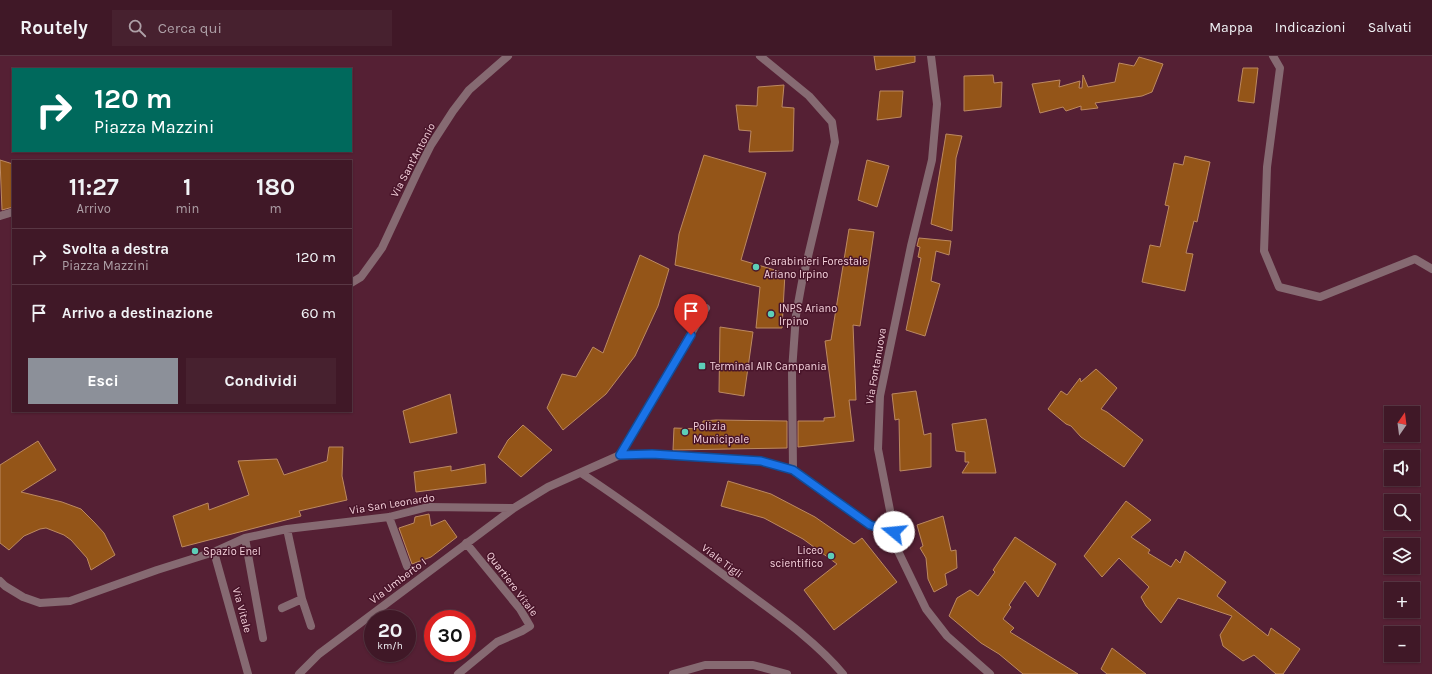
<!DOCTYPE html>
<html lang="it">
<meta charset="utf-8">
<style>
:root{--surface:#401827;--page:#47212f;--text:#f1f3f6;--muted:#aea0a7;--line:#593744;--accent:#8c9099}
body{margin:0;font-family:Karla,sans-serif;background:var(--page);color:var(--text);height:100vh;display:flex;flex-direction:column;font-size:15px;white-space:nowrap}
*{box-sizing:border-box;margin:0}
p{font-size:13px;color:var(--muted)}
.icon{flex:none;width:22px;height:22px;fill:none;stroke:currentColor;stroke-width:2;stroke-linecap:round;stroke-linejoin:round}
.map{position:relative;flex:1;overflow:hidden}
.drawer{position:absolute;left:12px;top:104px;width:340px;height:252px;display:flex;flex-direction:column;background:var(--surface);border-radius:0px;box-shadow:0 1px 3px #0004,0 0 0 1px var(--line)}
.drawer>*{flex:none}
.top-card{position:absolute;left:12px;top:12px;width:340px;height:84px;border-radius:0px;box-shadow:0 1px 3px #0004,0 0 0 1px var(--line);background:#00695c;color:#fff;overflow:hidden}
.needle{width:26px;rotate:14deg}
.tools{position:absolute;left:1384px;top:350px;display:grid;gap:8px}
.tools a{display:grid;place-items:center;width:36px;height:36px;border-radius:0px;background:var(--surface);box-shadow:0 1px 3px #0004,0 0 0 1px var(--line);font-size:20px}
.speed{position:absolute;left:364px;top:554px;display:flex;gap:8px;font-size:20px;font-weight:700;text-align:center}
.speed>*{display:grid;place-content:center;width:52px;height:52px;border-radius:50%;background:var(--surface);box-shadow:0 1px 3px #0004,0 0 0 1px var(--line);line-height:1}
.speed small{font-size:10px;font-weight:400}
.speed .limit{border:6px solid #d22;background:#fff;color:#111}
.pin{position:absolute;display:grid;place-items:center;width:34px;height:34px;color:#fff;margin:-41px -17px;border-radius:50% 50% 50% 0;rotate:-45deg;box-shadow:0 0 4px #0007}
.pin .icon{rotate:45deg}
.me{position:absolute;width:44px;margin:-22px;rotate:287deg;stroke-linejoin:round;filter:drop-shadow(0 0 3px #0008)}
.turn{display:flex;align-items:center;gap:14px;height:84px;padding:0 16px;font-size:18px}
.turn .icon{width:52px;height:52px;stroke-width:2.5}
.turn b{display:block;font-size:28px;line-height:34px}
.eta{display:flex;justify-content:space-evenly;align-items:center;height:68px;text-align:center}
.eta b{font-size:24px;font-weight:700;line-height:28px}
.cta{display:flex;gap:8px;margin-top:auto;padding:8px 16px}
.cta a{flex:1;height:46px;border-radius:0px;background:var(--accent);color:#fff;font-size:16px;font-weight:700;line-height:46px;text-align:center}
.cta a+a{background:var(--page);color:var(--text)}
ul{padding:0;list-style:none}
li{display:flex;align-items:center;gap:12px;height:56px;padding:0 16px;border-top:1px solid var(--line)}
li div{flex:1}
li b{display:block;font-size:15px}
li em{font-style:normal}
header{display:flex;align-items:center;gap:24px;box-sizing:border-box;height:56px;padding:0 20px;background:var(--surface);border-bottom:1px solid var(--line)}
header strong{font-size:19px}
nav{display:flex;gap:22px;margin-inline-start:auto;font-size:14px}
.search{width:280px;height:36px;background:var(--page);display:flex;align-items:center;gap:10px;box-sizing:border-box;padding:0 14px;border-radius:0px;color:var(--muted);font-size:15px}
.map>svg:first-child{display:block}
</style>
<header>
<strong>Routely</strong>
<div class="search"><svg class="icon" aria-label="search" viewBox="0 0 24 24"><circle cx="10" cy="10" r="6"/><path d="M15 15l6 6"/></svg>Cerca qui</div>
<nav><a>Mappa</a><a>Indicazioni</a><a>Salvati</a></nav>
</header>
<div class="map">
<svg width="1432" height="618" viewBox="0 0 1432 618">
<rect width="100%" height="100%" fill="#552034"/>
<path fill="#945518" stroke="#bc8961" d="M874,0H915V6L876,14Z
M1139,1L1163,8L1152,36L1142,40L1095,47L1098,52L1081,54V50L1066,55L1063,51L1040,57L1032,28L1060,24L1059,31L1080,25L1079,32H1082L1083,19L1088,31L1115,26L1119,7L1134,10Z
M1243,12H1258L1254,47L1238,45Z
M993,19L994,27L1002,26L1001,51L964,55V20Z
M784,29L782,51L794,52L793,95L749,96L751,75L739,74L736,49L757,50L758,31Z
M880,35H903L901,61L877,64Z
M946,78L962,80L956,102L952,175L931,168Z
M704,99L766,117L741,204L785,217L782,272H756L760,231L675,209L679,178Z
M1185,100L1210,106L1197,166L1194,165L1186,197L1193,198L1185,235L1142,226L1150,189L1160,191L1169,150L1165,149L1174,107L1183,109Z
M0,104L13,108V151L2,154Z
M867,104L889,110L877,151L858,144Z
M849,173L874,176L860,270L853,269L856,344H849L854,385L798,391V365H824V362L835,361L825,285L831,284Z
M919,182L951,185L949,199L936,195L931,225L940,228L925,280L906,274L921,202L918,201L920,191L917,190Z
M640,199L669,213L658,250L635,300L606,338L563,374L547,352L562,318L576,321L593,291L603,297Z
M720,271L753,276L744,340L719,336Z
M1096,313L1117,332L1101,353L1107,356L1143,384L1124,411L1081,381L1071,370L1066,368L1048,353L1061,335L1067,339L1080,322L1081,326Z
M916,335L924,379L931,377V411L900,415L899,363L895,364L892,338Z
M450,338L457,377L410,387L403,355Z
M986,363L996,417H962L969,406H965V396L956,395L952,368Z
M716,364L787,365V392L673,394L674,372L702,373L703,365Z
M523,369L552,394L521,421L498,401L508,384Z
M38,385L56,414L21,436L62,446L81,453L94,466L104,477L115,499L91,514L87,502L71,484L64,479L46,472L40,473L24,480L9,494L0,487V409Z
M329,391H343L342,420L347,444L299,455L301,460L182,491L173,460L208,447L209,454L249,439L238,405L277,403L284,419L327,405Z
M485,408L486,427L416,436L414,416L451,410V415Z
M728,425L771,438L815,461L854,488L862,482L897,526L834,574L804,534L837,508L803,483L764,462L721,450Z
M1126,445L1151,464L1131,481L1150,494L1148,497L1171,511L1176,503L1180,507L1185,495L1226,526L1217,540L1268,580L1271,572L1300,593L1283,618H1276L1254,599L1243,605L1223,590L1220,579L1232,560L1178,542L1161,567L1146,550L1141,541L1149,531L1119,502L1102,521L1084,500Z
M429,458L431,470L445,464L457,481L431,501L412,508L399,472L414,467L415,461Z
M943,460L951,495L956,494L957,512L945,518L947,529L934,536L928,523L926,502L920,492L923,490L917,469Z
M1015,481L1056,508L1038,541L1025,525L1009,549L1011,551L1003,563L1014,572L1010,576L1078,618H1023L999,598L981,587L949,560L957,542L970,534L978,540L995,516L993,514Z
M1112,592L1146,618H1107L1101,613Z"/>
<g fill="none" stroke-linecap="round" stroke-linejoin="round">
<path stroke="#866a72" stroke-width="8" d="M760,0L809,40L832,66L835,86L802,226L796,259L792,315L793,414
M1273,0L1280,12L1267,111L1264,195L1279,231L1320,241L1415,203L1432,213
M620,399L706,252
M581,417C633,451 682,488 732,525C770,554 812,581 843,618
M389,461L407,510
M287,473L302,543L311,570
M245,482L263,582
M214,496L248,618
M0,525L5,530L23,541L40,547L70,545L157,514L214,496L245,482L287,473L389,461L428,451L514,452L548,431L620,399L652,398L761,405L793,414L870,469L894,476
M282,552L302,543
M299,618L319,598L514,452
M458,618L497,586L522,575L530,570L520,553L466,487
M673,618L705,609H753L787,618"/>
<path stroke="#866a72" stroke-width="8" d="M931,0L937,48L932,104L911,190L880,340L878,393L898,495L926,553L947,580L990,618
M0,160L13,156
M351,227L361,221L382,192L417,117L431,89L453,55L469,34L508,0"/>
</g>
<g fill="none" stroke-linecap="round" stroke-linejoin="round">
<g stroke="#114b97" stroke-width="10">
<path id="route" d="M691,279L620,399L652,398L761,405L793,414L870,469L894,476"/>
</g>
<use href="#route" stroke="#1a73e8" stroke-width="7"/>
</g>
<g fill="#5dceb8" stroke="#49152a" stroke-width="1.5">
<circle cx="756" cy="211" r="4"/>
<circle cx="771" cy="258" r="4"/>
<rect x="698" y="306" width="8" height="8" rx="2"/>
<circle cx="685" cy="376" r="4"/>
<circle cx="195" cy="495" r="4"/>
<circle cx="831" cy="500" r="4"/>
</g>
<g text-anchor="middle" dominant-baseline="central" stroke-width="3" stroke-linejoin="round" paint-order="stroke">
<g font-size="11" fill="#f4d1db" stroke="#49152a">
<text transform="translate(413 104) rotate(-62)">Via Sant'Antonio</text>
<text transform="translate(876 310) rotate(-80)">Via Fontanuova</text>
<text transform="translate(392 448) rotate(-9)">Via San Leonardo</text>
<text transform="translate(722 505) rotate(37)">Viale Tigli</text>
<text transform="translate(398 525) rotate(-37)">Via Umberto I</text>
<text transform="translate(512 528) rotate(53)">Quartiere Vitale</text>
<text transform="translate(242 554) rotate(75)">Via Vitale</text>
</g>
<g font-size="11" fill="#f4d1db" stroke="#49152a" text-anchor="start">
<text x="764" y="205">Carabinieri Forestale<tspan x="764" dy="13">Ariano Irpino</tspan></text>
<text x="779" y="252">INPS Ariano<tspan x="779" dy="13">Irpino</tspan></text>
<text x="710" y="310">Terminal AIR Campania</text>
<text x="693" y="370">Polizia<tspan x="693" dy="13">Municipale</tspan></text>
<text x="823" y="494" text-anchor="end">Liceo<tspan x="823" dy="13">scientifico</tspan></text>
<text x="203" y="495">Spazio Enel</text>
</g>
</g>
</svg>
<div class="tools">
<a><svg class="needle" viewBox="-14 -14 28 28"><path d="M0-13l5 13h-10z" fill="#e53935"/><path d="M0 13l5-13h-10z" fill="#aea0a7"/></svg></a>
<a><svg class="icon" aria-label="sound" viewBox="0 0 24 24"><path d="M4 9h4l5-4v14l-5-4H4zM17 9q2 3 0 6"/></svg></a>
<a><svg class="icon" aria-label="search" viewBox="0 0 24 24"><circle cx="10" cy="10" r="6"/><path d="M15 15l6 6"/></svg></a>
<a><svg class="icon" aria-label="layers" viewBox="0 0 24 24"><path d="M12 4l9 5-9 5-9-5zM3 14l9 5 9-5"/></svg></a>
<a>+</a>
<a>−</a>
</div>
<div class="speed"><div>20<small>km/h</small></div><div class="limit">30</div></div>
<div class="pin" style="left:691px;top:279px;background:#d93025"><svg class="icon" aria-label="arrive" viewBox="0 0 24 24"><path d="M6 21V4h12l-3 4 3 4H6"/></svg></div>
<svg class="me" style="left:894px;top:476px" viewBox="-20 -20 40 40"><circle r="19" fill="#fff"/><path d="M0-13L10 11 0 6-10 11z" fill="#1a73e8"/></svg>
<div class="top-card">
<div class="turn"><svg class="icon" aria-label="right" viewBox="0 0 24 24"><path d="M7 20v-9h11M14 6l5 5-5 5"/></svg><div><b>120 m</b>Piazza Mazzini</div></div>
</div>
<section class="drawer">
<div class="eta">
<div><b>11:27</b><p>Arrivo</p></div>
<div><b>1</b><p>min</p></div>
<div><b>180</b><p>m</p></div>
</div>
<ul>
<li><svg class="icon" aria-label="right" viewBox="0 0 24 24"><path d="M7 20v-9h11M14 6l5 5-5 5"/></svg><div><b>Svolta a destra</b><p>Piazza Mazzini</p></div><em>120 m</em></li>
<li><svg class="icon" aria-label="arrive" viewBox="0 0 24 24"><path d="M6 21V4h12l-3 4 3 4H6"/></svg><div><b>Arrivo a destinazione</b></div><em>60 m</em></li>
</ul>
<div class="cta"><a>Esci</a><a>Condividi</a></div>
</section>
</div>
